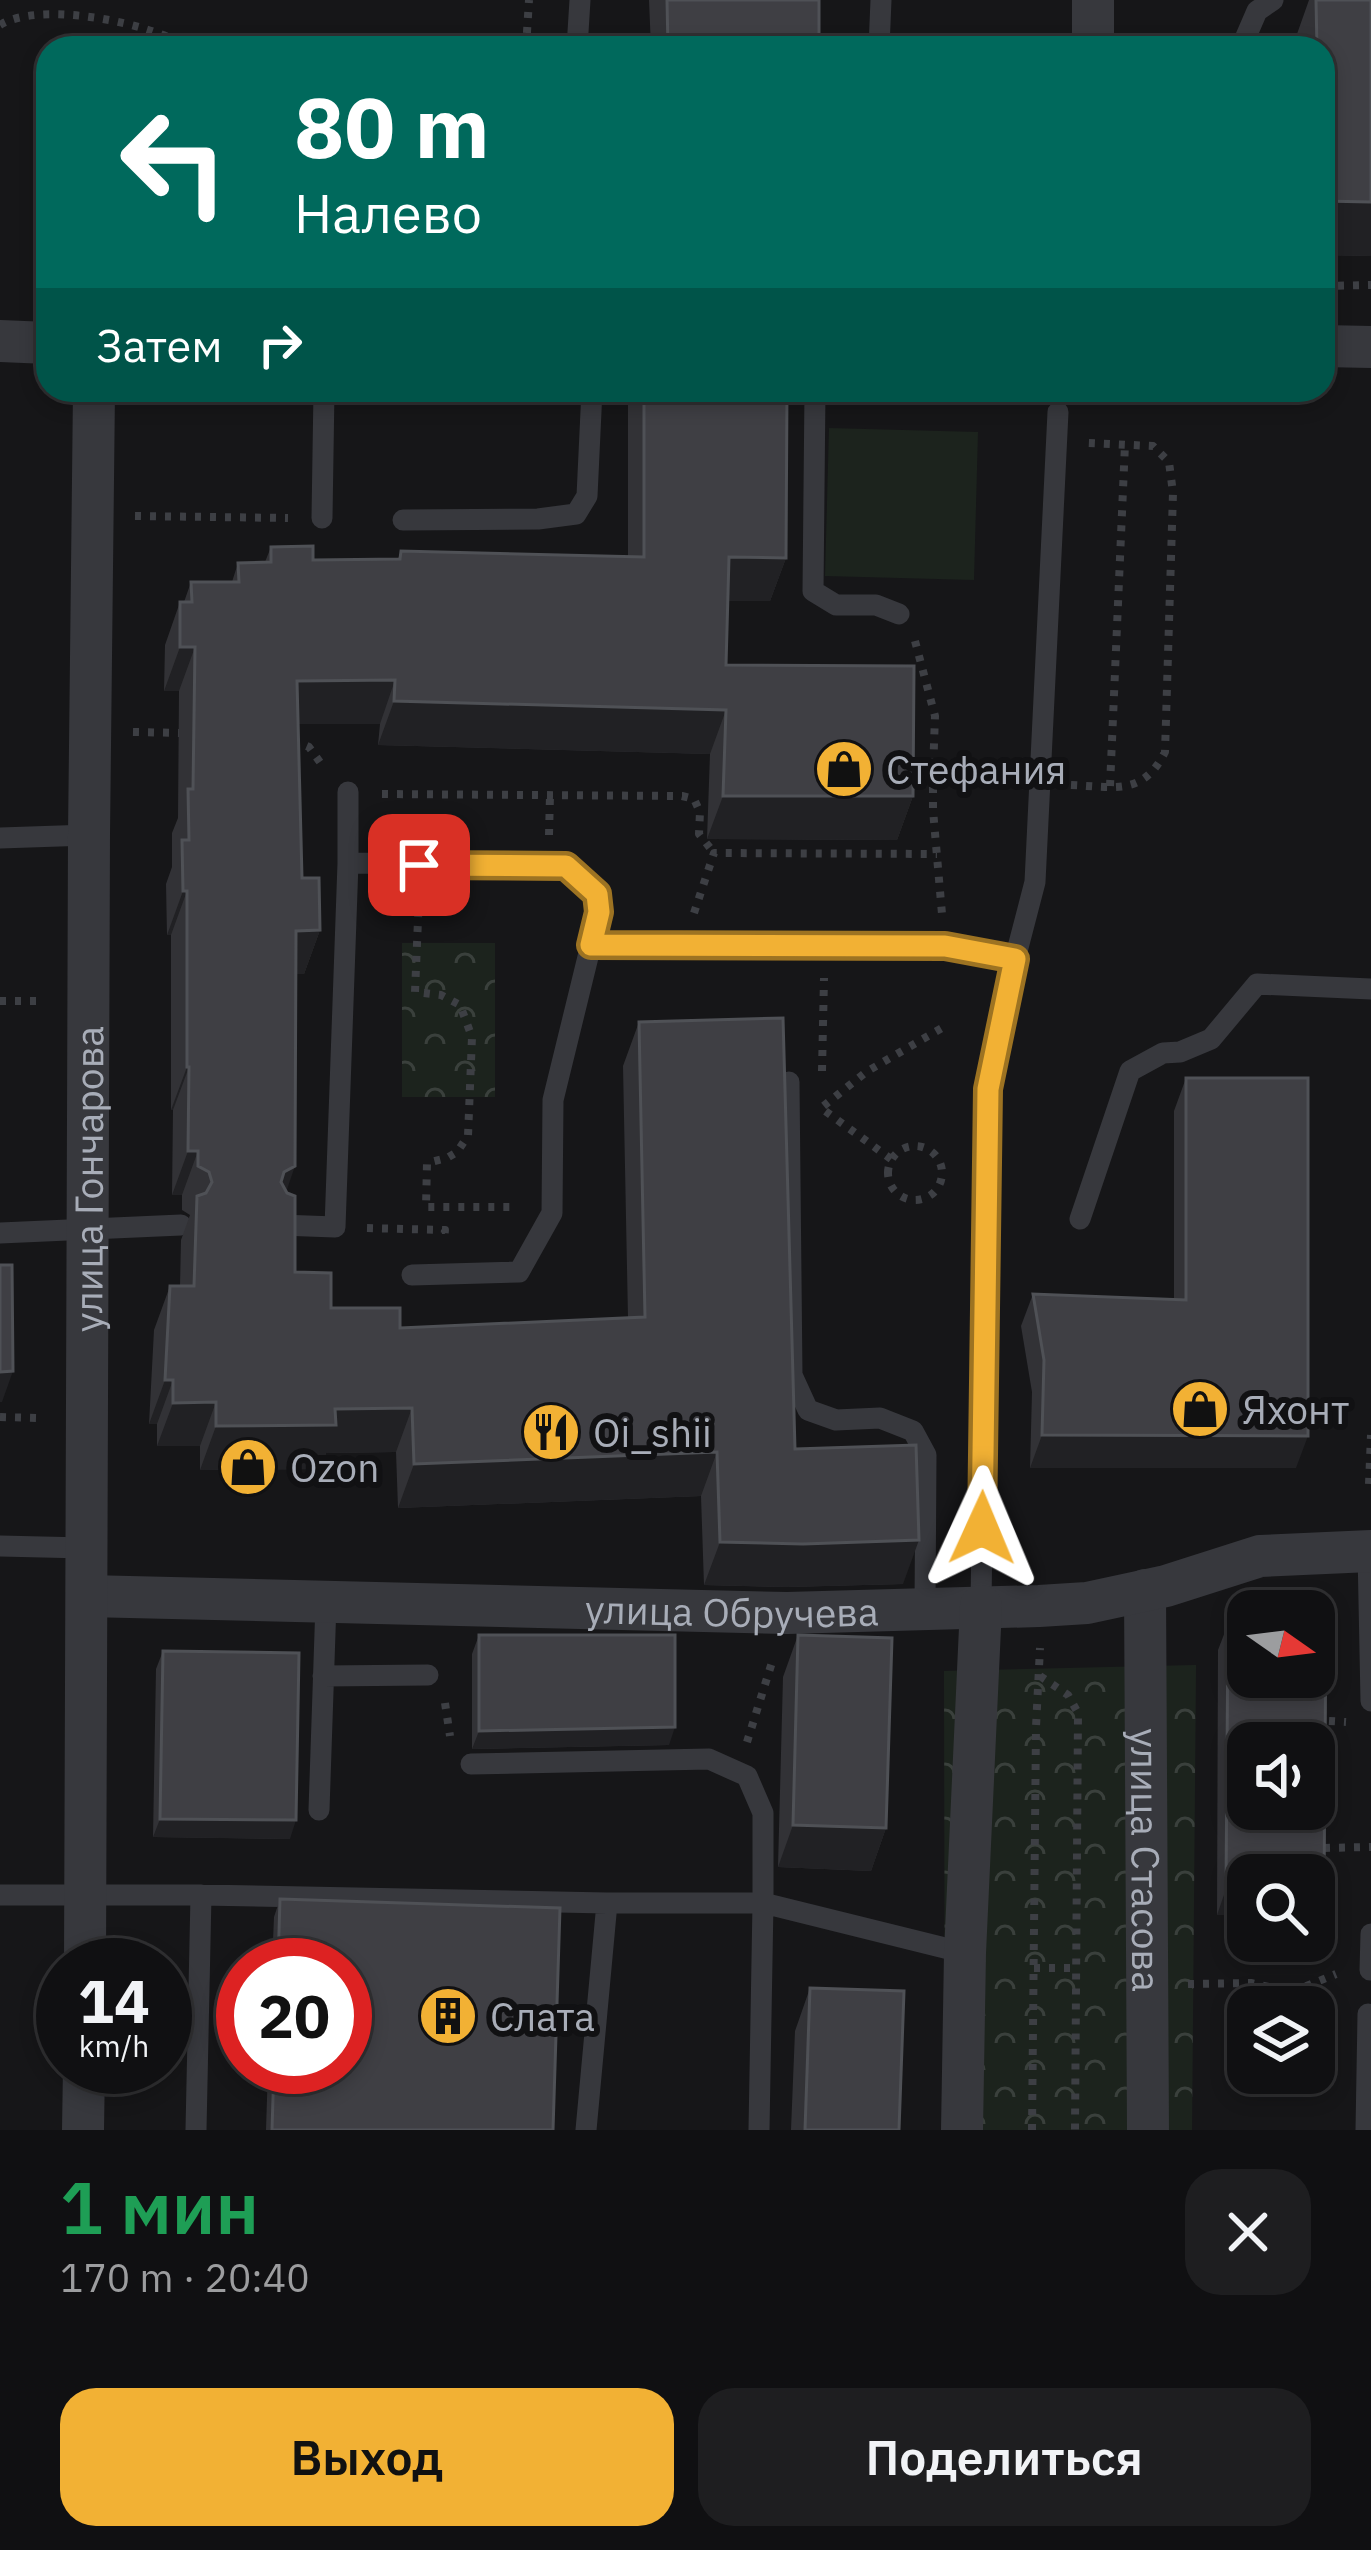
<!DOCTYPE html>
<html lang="ru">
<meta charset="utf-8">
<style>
:root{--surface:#101012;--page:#1e1e20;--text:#f1f3f6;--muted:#9c9d9f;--line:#303032;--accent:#f2b134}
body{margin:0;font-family:"IBM Plex Sans",sans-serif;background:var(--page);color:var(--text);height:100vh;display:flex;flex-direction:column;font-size:45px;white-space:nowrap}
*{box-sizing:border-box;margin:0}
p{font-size:39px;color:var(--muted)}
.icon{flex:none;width:66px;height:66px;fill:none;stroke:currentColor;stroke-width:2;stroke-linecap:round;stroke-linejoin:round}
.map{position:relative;height:2130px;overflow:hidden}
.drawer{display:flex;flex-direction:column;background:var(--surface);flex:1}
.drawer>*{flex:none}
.banner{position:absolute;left:36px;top:36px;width:1299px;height:366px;border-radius:36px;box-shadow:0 6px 18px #0003,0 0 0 3px var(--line);background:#00695c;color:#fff;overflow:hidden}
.needle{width:78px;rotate:104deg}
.buttons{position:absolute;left:1227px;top:1590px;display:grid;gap:24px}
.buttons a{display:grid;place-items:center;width:108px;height:108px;border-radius:24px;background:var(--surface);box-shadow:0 6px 18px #0003,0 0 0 3px var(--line);font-size:60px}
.speed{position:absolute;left:36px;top:1938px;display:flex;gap:24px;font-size:60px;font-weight:700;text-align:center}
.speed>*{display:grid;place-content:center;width:156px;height:156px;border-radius:50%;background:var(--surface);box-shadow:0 6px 18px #0003,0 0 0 3px var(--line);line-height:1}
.speed small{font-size:30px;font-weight:400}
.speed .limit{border:18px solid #d22;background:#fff;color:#111}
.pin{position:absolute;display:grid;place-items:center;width:102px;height:102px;color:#fff;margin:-51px;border-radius:24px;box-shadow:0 6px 18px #0006}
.me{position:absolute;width:132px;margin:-66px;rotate:1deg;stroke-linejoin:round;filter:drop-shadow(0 0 9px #0008)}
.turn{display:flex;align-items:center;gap:42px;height:252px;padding:0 60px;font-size:54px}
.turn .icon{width:156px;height:156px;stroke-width:2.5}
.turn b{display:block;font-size:84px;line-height:102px}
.then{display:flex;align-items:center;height:114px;padding:0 60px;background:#0003;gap:24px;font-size:45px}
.round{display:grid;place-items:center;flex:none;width:126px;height:126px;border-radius:36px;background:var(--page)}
.head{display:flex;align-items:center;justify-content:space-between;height:204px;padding:0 60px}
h1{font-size:72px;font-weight:600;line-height:90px;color:#1e9e55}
.button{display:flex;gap:24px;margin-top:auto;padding:24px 60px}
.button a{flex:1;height:138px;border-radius:36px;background:var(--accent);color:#111;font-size:48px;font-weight:600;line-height:138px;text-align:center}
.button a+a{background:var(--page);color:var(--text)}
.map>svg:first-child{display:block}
</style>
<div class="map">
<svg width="1371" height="2130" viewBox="0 0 1371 2130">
<defs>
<pattern id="forest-crowns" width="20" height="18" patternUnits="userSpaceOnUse" patternTransform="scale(3)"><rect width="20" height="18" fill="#1c231d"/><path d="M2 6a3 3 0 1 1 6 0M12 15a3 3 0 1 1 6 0" fill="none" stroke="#3a403c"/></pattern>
</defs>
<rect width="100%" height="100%" fill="#161618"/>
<path fill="url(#forest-crowns)" d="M402,943H495V1097H402Z
M1196,1665L1192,2130H945L944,1671Z"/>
<path fill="#1c231d" d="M829,428L978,432L974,580L825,576Z"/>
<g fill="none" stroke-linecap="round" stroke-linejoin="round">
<path stroke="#3d3f44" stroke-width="8" stroke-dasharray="6 9" stroke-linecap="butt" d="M0,25C41,0 151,23 190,48
M191,47L261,48
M526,48L529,0
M1323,286L1371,285
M135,516L288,518
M915,641L935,716L933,772L1006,768
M133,732L184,733
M293,740L309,747L325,769
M933,772V810L942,914
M1071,785C1115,787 1143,796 1165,752L1173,493L1169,462L1153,446L1088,443
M1110,786L1125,444
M382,794L682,796L694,799L700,812L699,834L714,853
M549,835L550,795
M419,896L415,992L441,995L460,1005L472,1037L468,1136L457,1152L447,1158L427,1163L426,1207H518
M694,913L714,853L937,854
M0,1001H44
M822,1071L824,978
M888 1173a27 27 0 1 1 54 0a27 27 0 1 1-54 0Z
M891,1159L821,1108L866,1072L947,1025
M367,1228L445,1230L444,1239
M0,1417L40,1418
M1369,1484L1371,1435
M1040,1676L1068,1695L1078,1713L1075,2130
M445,1703L450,1736
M1329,1721L1346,1722
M747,1742L773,1659
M1324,1848L1371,1847
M1034,1968H1077
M1188,1984L1251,1983L1292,1992L1336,1974
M1032,2130L1036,1727L1040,1648"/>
<path stroke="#37383d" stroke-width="21" d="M577,48L580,0
M879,48L881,0
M1241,48L1257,11L1273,0
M815,390L813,591L836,605H876L899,614
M322,518L324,390
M403,520L538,519L576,514L587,496L592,390
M0,838L89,835
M348,863L566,866L597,894L599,912L553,1100L552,1213L519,1272L412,1275
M591,945L945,946L1015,959L1035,882L1058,412
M789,1082L792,1375L808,1410L836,1420L880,1418L913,1431L926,1455L925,1609
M1080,1219L1130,1071L1163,1053L1180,1052L1211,1039L1257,984L1371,989
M280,1225L335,1227L348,863V792
M0,1233L181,1225
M0,1546L85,1548
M1368,1551L1371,1701
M981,1606L988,1089L1015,959
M323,1676L428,1675
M471,1764L709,1759L747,1776L763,1813V1903H607
M319,1810L326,1603
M0,1895H201L607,1903L586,2130
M1370,1970L1371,1934
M196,2130L201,1895
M759,2130L763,1903L965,1953
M1366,2130L1368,2014"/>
<g stroke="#37383d" stroke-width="42">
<path d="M1093,0V48"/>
<path d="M0,341L48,343"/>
<path d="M1323,346L1371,347"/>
<path id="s1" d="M1145,1590L1148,2130"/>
<path id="s2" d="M87,1596L787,1613L1039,1606L1087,1603L1166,1586L1260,1556L1371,1551"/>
<path id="s3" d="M85,1965L89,835L94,390"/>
<path d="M83,2130L84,2067"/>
<path d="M962,2130L965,1953L981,1606"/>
</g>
</g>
<path fill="#323236" d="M649,0H819V48H651Z
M1309,0H1371V256L1323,255V48H1297V34Z
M628,390H787L786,558L770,601H728L726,665L913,796L897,840L707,839L710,754L378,745L380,724H298L302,878L320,930L304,974H296L286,1192L295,1272L331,1308L400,1328L628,1318L623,1066L639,1022L795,1449L903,1584L787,1587L704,1585L701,1496L398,1508L396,1452L326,1453L320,1469L200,1470V1446H157V1424H149L154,1330L170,1286H180L181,1240L190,1215L182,1210V1195H172L173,1110H171V935H167L166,884L172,867V833L178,818L179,691H164L165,645L180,602H184L191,582H232L238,563L265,562L271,547L313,560L398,559L401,551L628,557Z
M1186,1078L1296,1468H1030L1032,1392L1021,1326L1033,1294L1174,1300V1111Z
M1228,1624L1314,1915L1248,1875V1915H1217L1218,1650Z
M479,1635L669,1745L472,1749V1654Z
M798,1635L886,1828L871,1871L778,1867L783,1677Z
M163,1651L290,1839L153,1837L156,1669Z
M280,1899L553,2130H266L268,2067H345V1965H272L274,1917Z
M810,1988L899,2130H791L795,2031Z"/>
<path fill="#212124" d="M1323,201L1371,202V256L1323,255Z
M729,557L786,558L770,601H713Z
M180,647H195L179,691H164Z
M395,680L380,724H281L297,681Z
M394,701L726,710L710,754L378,745Z
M723,796H913L897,840L707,839Z
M183,891H187L171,935H167Z
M320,930L304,974H280L296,931Z
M187,1067H189L173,1110H171Z
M188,1151H198L182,1195H172Z
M295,1166L280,1210L268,1216L284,1172Z
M13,1371L2,1402H0V1372Z
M165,1380H173L157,1424H149Z
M216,1402L200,1446H157L173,1403Z
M412,1408L396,1452L326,1453L320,1469L200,1470L216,1426L335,1409Z
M1042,1435L1308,1436L1296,1468H1030Z
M717,1452L701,1496L398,1508L414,1464Z
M919,1540L903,1584L787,1587L704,1585L720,1542Z
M675,1727L669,1745L472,1749L479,1731Z
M160,1819L296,1820L290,1839L153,1837Z
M793,1825L886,1828L871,1871L778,1867Z
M1226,1889H1248V1915H1217Z
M1314,1889H1324L1314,1915Z"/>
<path fill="#3f3f44" stroke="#4f5156" stroke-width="3" fill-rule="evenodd" d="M667,0H819V48H668Z
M1316,0H1371V202L1323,201V48H1317Z
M644,390H787L786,558L729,557L726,665L914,666L913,796H723L726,710L394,701L395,680L297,681L302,878H319L320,930L296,931L295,1166L284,1172L281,1182L287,1193L295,1196V1272L331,1273V1308H400V1328L645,1317L639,1022L783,1018L795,1449L916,1445L919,1540L803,1544L720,1542L717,1452L414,1464L412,1408L335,1409L336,1425L216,1426V1402L173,1403V1380H165L170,1286H194L197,1196L206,1193L212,1182L209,1172L198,1166V1151H188L189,1067H187V891H183L182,840H189L188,789H193L195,647H180V602H192L191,582H239L238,563L271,562V547L313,546V560L400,559L401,551L644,557Z
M1186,1078H1308V1436L1042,1435L1044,1360L1033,1294L1186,1300Z
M0,1265H12L13,1371L0,1372Z
M1228,1624H1248V1677H1314V1624H1326L1324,1889H1314V1875H1248V1889H1226ZM1248,1743H1314V1809H1248Z
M479,1635H675V1727L479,1731Z
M798,1635L892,1638L886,1828L793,1825Z
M163,1651L299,1653L296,1820L160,1819Z
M280,1899L560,1908L553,2130H272L274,2067H345V1965H278Z
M810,1988L904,1991L899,2130H805Z"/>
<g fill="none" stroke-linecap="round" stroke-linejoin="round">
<g stroke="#9d7322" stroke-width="30">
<path id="route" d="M419,865L566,866L597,894L599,912L591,945L945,946L1015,959L988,1089L982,1528"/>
</g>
<use href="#route" stroke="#f2b134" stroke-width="21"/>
</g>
<defs>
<g id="shop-disc" transform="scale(3)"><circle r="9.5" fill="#f2b134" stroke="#111113"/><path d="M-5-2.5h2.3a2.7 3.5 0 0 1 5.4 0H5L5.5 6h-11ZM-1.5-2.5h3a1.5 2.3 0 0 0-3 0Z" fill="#111"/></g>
<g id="restaurant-disc" transform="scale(3)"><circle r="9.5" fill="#f2b134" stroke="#111113"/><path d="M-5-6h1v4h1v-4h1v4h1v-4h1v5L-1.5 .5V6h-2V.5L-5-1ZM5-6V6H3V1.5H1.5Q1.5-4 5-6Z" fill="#111"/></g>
<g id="building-disc" transform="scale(3)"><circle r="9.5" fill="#f2b134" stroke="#111113"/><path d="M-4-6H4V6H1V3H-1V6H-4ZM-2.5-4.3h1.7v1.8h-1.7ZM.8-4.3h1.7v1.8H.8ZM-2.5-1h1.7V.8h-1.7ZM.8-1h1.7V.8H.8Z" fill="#111"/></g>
</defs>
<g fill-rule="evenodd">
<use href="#shop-disc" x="844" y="769"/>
<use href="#shop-disc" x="1200" y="1409"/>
<use href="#restaurant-disc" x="551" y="1432"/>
<use href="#shop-disc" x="248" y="1467"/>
<use href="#building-disc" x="448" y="2016"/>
</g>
<g text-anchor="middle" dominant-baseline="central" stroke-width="12" stroke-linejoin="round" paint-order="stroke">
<g font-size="39" fill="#a8adb8" stroke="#111113" text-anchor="start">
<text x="886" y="769">Стефания</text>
<text x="1242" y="1409">Яхонт</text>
<text x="593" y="1432">Oi_shii</text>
<text x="290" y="1467">Ozon</text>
<text x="490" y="2016">Слата</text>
</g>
<g font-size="39" fill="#a8adb8" stroke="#111113">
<text stroke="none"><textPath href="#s3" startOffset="786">улица Гончарова</textPath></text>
<text stroke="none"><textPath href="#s2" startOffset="645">улица Обручева</textPath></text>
<text stroke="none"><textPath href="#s1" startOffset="270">улица Стасова</textPath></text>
</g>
</g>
</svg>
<div class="buttons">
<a><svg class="needle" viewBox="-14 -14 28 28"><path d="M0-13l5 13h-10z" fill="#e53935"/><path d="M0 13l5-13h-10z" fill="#9c9d9f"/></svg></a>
<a><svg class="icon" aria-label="sound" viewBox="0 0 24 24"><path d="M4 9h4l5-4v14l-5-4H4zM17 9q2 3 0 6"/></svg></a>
<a><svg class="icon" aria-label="search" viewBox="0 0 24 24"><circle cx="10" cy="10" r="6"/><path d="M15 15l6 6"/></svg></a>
<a><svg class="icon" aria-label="layers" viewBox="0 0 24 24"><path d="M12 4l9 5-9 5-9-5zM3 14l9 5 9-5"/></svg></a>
</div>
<div class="speed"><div>14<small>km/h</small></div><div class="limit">20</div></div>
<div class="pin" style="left:419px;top:865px;background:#d93025"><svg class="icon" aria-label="arrive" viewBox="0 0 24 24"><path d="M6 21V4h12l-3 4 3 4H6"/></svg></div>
<svg class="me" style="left:982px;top:1528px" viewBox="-20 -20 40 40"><path d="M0-17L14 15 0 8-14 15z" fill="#f2b134" stroke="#fff" stroke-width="4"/></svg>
<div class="banner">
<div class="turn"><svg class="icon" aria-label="left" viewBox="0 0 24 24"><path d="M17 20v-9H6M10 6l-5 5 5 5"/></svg><div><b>80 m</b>Налево</div></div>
<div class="then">Затем<svg class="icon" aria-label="right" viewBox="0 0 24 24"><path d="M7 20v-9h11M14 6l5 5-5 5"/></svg></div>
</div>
</div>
<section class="drawer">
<div class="head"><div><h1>1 мин</h1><p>170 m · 20:40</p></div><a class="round"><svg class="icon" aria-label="close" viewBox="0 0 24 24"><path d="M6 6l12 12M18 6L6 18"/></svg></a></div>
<div class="button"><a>Выход</a><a>Поделиться</a></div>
</section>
